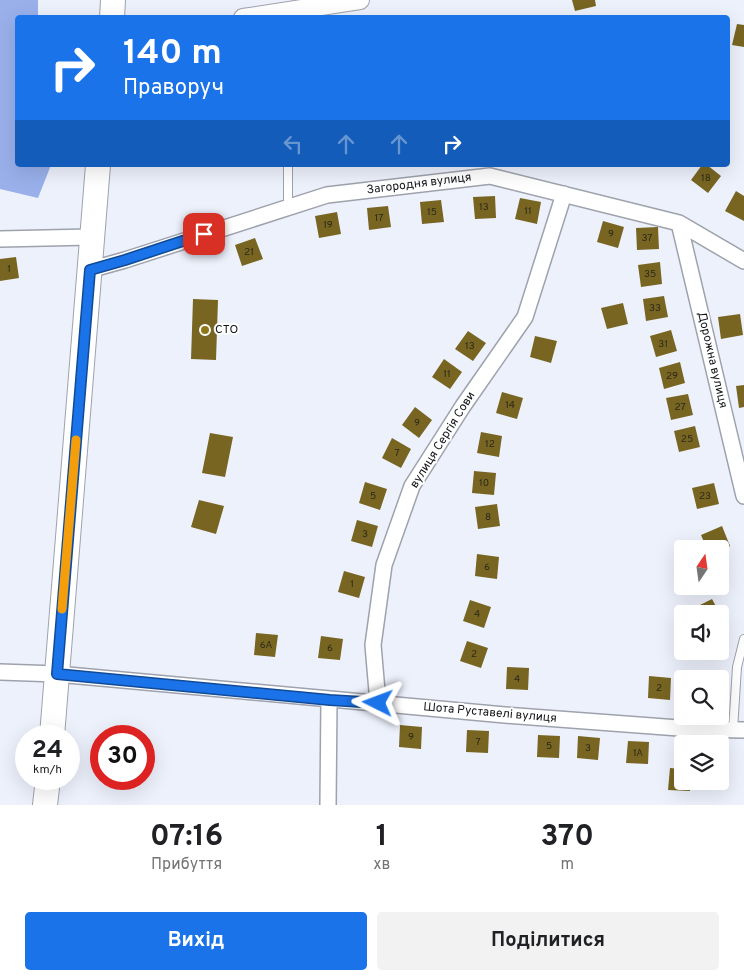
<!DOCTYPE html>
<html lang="uk">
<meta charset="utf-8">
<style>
:root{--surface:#fff;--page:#f2f2f2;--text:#202124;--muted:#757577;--accent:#1a73e8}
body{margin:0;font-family:Overpass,sans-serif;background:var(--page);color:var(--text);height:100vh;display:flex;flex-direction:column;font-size:19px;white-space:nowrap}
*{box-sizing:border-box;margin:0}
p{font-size:16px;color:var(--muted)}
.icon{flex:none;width:28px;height:28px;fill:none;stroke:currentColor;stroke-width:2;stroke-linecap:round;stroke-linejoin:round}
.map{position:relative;height:805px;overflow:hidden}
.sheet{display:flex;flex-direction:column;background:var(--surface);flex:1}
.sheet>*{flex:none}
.top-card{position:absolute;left:15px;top:15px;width:715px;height:152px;border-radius:5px;box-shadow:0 5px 20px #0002;background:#1a73e8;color:#fff;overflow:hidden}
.needle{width:32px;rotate:13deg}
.tools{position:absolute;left:674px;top:540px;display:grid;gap:10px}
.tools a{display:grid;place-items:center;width:55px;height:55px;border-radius:5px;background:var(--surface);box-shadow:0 5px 20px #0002;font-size:25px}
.speed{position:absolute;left:15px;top:725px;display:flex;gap:10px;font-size:25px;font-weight:700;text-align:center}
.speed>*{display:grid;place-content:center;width:65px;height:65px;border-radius:50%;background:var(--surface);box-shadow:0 5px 20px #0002;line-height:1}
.speed small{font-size:12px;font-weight:400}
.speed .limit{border:8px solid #d22;background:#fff;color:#111}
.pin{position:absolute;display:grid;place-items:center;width:42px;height:42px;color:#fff;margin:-21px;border-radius:10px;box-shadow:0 2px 8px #0006}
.me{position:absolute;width:55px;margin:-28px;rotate:273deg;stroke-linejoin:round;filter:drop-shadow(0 0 4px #0008)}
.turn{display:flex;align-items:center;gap:18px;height:105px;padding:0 25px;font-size:22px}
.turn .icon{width:65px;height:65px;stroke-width:2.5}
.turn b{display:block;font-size:35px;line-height:42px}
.lanes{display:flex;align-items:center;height:48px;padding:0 25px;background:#0003;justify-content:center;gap:25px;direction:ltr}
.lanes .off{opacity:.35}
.eta{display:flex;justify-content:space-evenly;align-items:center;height:85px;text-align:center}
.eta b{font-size:30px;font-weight:700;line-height:35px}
.action{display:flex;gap:10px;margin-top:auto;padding:10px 25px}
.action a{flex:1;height:58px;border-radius:5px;background:var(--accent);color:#fff;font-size:20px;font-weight:700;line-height:58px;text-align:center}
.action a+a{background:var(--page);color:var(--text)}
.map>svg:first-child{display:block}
</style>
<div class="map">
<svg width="744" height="805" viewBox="0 0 744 805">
<rect width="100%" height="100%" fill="#edf1fc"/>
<path fill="#99b0eb" d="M0,0H38V17L18,18V165H51L38,198L0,189Z"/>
<path fill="#776521" d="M572,0H595L596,6L575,11Z
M737,24L744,25V47L732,45Z
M702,165H707L721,176L708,193L691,180Z
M736,191L744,196V221L725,211Z
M495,196L496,218L475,219L473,197Z
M520,198L541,202L537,224L515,219Z
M441,200L444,222L422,224L420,202Z
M388,206L391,227L369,230L367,208Z
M337,212L341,234L319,238L315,216Z
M603,221L624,227L618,248L597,242Z
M658,227L659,249L637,250L636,228Z
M255,238L263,259L242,266L235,245Z
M16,257L19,278L0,281V259Z
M660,262L662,284L641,287L638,265Z
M664,296L668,317L646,321L643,299Z
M193,299L218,300L216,360L191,359Z
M623,303L628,324L607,329L601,308Z
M740,314L743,335L721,339L718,317Z
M671,330L677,351L656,357L650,336Z
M468,331L486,343L473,361L455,349Z
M535,336L557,341L551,363L530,357Z
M444,359L462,372L450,389L432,377Z
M680,362L685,383L664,389L659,368Z
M744,385V407L739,408L736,386Z
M502,392L523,398L517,419L496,413Z
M688,394L693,415L671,420L666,398Z
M415,407L432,420L419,438L402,425Z
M695,426L700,447L679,452L674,431Z
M481,432L502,436L499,457L477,453Z
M210,433L233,437L225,477L202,473Z
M392,438L411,449L401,468L382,458Z
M474,471L496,473L494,495L472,493Z
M365,482L387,489L380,510L359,503Z
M714,483L719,504L697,509L692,488Z
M199,500L224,506L216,534L191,527Z
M497,504L500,526L478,529L475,507Z
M357,520L378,526L372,547L351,541Z
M722,526L730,546L720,551V549H707L701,535Z
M477,554L499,557L497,579L475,576Z
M720,569L726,580L720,583Z
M344,571L365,577L359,598L338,592Z
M712,599L720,614H695L692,609Z
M470,600L491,607L484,628L463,621Z
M256,633L278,635L275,657L254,655Z
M321,636L343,639L340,660L318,658Z
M467,641L488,648L481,668L460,661Z
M507,667L529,668L528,690L506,689Z
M649,676L671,678L670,700L648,698Z
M400,725L422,727L421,749L399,747Z
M467,730L489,731L488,753L466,752Z
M538,735L560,736L559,758L537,757Z
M578,736L600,738L598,760L577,758Z
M628,741L649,742L648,764L626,763Z
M670,768L682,769V781H691L690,791L668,790Z"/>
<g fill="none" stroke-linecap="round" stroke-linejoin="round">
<g stroke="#9ea2ac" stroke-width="10">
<path id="service" d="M288,165V207
M733,730L737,667L744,639"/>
</g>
<g stroke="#9ea2ac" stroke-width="18">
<path id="minor" d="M679,223L744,496
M0,239L91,237
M89,270L125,260L327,195L490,176L679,223L744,261
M0,672L57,674L505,715L692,729L744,730
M378,703L373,645L384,565L412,486L463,406L525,317L564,194
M328,805L329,700"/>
</g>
<g stroke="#9ea2ac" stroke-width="20">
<path id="tertiary" d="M243,18L360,0"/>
</g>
<g stroke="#9ea2ac" stroke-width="26">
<path id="trunk" d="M112,18L113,0
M52,736L98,165
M45,805L48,779"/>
</g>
<use href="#service" stroke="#fff" stroke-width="8"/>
<use href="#minor" stroke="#fff" stroke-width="15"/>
<use href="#tertiary" stroke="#fff" stroke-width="18"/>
<use href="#trunk" stroke="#fff" stroke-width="24"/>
</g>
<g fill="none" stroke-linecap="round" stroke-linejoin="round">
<g stroke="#114b97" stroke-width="12">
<path id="route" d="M204,234L125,260L90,270L57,674L330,700L378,703"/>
</g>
<use href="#route" stroke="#1a73e8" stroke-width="9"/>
<path stroke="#f59e0b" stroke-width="9" d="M62,609L76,440"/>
</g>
<circle fill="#8e761b" stroke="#fff" stroke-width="2" cx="205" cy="330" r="5"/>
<g text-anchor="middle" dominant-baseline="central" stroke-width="4" stroke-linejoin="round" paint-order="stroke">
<g font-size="10" fill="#2c291a">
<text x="706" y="178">18</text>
<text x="484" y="207">13</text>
<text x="528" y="211">11</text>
<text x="432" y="212">15</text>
<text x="379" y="218">17</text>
<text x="328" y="225">19</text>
<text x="611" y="234">9</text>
<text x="647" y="238">37</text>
<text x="249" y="252">21</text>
<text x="9" y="269">1</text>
<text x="650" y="274">35</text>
<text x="655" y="308">33</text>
<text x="663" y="344">31</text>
<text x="470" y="346">13</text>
<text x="447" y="374">11</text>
<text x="672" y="376">29</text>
<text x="510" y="405">14</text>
<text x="680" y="407">27</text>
<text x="417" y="423">9</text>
<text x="687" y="439">25</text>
<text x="490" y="444">12</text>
<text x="397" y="453">7</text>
<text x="484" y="483">10</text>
<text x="373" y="496">5</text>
<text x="705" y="496">23</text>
<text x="488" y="517">8</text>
<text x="365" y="534">3</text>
<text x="487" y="567">6</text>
<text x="352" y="584">1</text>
<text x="477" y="614">4</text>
<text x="266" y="645">6А</text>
<text x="330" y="648">6</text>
<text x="474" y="654">2</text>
<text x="517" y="679">4</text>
<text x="659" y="688">2</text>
<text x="411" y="737">9</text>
<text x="478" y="742">7</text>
<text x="549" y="746">5</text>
<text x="588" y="748">3</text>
<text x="638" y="753">1А</text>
</g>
<g font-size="12" fill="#131518" stroke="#fff">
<text transform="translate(419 184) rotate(-7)">Загородня вулиця</text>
<text transform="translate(712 360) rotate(77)">Дорожна вулиця</text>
<text transform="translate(443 440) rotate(-58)">вулиця Сергія Сови</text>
<text transform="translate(490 713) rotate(5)">Шота Руставелі вулиця</text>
</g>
<g font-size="12" fill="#131518" stroke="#fff" text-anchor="start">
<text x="215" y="330">СТО</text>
</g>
</g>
</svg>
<div class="tools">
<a><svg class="needle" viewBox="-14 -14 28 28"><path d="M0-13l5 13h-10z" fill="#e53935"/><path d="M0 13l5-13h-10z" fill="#757577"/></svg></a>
<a><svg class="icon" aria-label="sound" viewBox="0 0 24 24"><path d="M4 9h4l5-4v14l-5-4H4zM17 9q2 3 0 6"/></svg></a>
<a><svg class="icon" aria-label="search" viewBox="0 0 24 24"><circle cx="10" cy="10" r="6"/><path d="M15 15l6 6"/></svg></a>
<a><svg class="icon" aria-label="layers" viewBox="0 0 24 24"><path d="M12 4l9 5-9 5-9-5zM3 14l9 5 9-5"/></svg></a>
</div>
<div class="speed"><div>24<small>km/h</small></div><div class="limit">30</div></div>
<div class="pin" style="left:204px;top:234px;background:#d93025"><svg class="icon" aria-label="arrive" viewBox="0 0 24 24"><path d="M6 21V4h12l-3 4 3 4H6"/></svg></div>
<svg class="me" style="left:378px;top:703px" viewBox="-20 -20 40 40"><path d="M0-17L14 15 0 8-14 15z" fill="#1a73e8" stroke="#fff" stroke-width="4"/></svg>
<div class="top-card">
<div class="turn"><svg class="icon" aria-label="right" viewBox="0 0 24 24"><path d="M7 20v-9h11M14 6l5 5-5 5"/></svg><div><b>140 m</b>Праворуч</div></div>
<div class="lanes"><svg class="icon off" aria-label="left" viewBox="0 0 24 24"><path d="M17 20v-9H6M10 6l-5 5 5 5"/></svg><svg class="icon off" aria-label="ahead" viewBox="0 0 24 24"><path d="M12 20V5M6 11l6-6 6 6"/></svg><svg class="icon off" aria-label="ahead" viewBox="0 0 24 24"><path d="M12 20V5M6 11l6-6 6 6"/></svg><svg class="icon" aria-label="right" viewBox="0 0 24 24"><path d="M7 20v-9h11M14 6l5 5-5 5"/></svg></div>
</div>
</div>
<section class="sheet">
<div class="eta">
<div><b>07:16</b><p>Прибуття</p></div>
<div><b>1</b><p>хв</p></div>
<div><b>370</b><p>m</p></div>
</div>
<div class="action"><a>Вихід</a><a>Поділитися</a></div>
</section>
